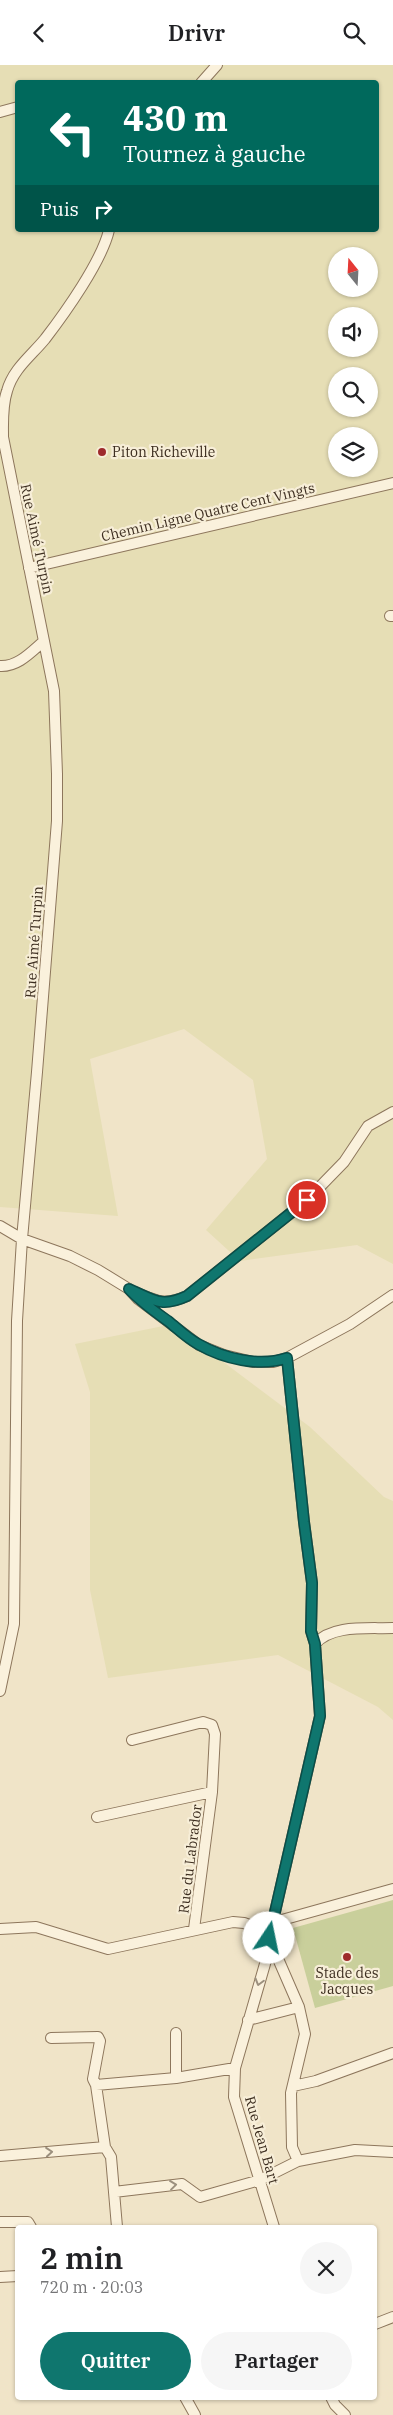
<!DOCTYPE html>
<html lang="fr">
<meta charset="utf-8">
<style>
:root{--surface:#fff;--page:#f6f6f6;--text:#202124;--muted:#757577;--accent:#0f766e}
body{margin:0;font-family:"IBM Plex Serif",serif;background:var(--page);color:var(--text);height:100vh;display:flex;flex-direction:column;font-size:19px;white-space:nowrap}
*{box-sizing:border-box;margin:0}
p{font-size:16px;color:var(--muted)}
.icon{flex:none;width:28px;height:28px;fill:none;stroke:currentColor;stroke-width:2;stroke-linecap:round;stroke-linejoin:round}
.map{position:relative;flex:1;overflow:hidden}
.panel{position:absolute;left:15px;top:2160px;width:362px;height:175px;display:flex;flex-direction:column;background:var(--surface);border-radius:5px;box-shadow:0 1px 4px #0004}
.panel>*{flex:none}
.guide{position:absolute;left:15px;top:15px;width:364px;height:152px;border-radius:5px;box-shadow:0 1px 4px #0004;background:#00695c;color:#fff;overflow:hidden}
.needle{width:32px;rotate:342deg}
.tools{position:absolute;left:328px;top:182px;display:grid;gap:10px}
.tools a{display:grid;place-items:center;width:50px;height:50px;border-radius:50%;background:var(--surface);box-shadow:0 1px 4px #0004;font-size:25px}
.pin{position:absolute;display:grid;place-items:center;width:42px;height:42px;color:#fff;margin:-21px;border:2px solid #fff;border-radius:50%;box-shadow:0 1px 5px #0007}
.me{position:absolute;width:55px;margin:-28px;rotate:11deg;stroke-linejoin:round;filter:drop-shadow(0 0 4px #0008)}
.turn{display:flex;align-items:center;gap:18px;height:105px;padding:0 25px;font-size:22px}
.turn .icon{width:65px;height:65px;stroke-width:2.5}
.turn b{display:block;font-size:35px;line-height:42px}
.then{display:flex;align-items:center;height:48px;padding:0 25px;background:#0003;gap:10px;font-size:19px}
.round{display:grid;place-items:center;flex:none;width:52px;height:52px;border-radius:26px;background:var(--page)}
.summary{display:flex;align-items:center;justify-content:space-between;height:85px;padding:0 25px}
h1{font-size:30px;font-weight:600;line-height:38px}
.primary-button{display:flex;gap:10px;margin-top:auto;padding:10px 25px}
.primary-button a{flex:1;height:58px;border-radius:30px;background:var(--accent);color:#fff;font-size:20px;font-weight:600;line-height:58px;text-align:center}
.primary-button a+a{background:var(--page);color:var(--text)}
header{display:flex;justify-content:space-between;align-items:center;height:65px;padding:0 25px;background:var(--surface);font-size:22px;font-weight:600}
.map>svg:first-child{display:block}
</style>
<header><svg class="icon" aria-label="back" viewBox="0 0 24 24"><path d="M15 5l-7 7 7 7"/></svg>Drivr<svg class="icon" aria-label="search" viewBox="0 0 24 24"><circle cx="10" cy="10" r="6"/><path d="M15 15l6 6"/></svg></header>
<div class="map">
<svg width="393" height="2350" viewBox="0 0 393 2350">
<rect width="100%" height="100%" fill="#f0e4c8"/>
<path fill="#e6deb5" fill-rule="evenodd" d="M0,0H393V1199L357,1180L240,1196L206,1165L267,1094L253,1015L184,964L90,994L118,1151L0,1142ZM18,18H376V165H18ZM336,191H369V224H336ZM336,251H369V284H336ZM336,311H369V344H336ZM336,371H369V404H336Z
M173,1259L310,1362L384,1432L393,1436V1655L378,1642L278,1590L108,1613L90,1525V1327L75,1279Z"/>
<path fill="#c9cf9b" d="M393,1835V1921L315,1943L293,1863Z"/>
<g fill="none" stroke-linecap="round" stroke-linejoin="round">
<g stroke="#8d765c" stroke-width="12">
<path id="minor" d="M201,18L217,0
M0,47L18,42
M29,503L393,418
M390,551H393
M0,601C18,602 31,587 44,576
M0,1161L22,1174L70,1191L98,1205L129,1224L138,1234L199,1280L224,1290L253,1297H273L287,1293L350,1259L393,1230
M135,1227C157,1236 164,1241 187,1231L307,1135L344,1097L368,1061L393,1047
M315,1579C332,1559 369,1564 393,1563
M0,1626L14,1559L17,1256L22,1174L37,1007L57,756V709L54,626L3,372C3,357 2,341 7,326C13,304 31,291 45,274C65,248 102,196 109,165
M132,1675L203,1657L212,1660L215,1669L212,1727L194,1864
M97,1752L212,1727
M271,1858L393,1824
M0,1864L36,1862L108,1884L233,1857L244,1858L258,1863L269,1873L299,1942L305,1969L291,2028L292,2082L298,2096
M269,1873L320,1651L315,1579L311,1566L312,1518L304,1457L287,1293
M271,1878L235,2003L234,2032L274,2162
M248,1955L299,1942
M51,1973L98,1972L100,1976L93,2014L96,2020L176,2013L235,2003
M176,2013V1968
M96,2020L105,2082
M293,2021L316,2016L393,1988
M0,2091L105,2082L111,2092L114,2127L182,2119L200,2132L260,2115L298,2096L355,2085L393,2087
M114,2127L117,2162
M0,2157H28L31,2162
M0,2212L18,2211
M375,2259L393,2252
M185,2332L195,2350
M331,2332L335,2340L345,2350"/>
</g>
<use href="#minor" stroke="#faf1dc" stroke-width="10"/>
</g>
<defs><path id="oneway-chevron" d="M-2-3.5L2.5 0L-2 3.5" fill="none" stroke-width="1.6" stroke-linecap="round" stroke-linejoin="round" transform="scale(1.25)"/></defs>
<g stroke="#9c907e">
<use href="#oneway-chevron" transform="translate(259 1917) rotate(106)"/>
<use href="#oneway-chevron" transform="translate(49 2087) rotate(-5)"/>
<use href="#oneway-chevron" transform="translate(173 2120) rotate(-7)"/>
</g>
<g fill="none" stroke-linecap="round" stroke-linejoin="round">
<g stroke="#0a4d48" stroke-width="12">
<path id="route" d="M269,1873L320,1651L315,1579L311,1566L312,1518L304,1457L287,1293C259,1302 224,1294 198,1279C187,1273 178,1264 168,1256C154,1246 141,1237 129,1224C154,1235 161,1243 187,1231L307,1135"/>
</g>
<use href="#route" stroke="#0f766e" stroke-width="9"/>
</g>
<g fill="#9e2a2b" stroke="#f7eed8" stroke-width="2">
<circle cx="102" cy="387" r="5"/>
<circle cx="347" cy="1892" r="5"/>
</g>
<g text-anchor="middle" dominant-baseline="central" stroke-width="4.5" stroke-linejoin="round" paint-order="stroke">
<g font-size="14" fill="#3d2e20" stroke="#f7eed8" text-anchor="start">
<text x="112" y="387">Piton Richeville</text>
<text x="347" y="1908" text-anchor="middle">Stade des<tspan x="347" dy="16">Jacques</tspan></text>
</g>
<g font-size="14" fill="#3d2e20" stroke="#f7eed8">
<text transform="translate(208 447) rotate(-13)">Chemin Ligne Quatre Cent Vingts</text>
<text transform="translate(37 474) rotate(78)">Rue Aimé Turpin</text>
<text transform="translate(34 877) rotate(-86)">Rue Aimé Turpin</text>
<text transform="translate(190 1794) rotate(-83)">Rue du Labrador</text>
<text transform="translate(262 2075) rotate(74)">Rue Jean Bart</text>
</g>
</g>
</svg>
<div class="tools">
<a><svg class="needle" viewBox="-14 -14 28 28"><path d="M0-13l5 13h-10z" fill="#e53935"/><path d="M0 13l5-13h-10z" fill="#757577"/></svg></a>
<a><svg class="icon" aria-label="sound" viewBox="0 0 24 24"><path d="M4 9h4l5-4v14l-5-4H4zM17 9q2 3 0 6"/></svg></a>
<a><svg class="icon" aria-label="search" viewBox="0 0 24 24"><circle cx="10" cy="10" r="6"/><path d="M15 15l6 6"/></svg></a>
<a><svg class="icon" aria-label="layers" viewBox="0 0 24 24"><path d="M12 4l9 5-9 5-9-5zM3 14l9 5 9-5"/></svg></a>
</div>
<div class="pin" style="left:307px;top:1135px;background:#d93025"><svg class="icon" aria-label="arrive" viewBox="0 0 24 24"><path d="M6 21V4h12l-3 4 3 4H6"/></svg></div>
<svg class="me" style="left:269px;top:1873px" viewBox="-20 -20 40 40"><circle r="19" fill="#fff"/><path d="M0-13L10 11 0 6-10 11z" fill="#0f766e"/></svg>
<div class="guide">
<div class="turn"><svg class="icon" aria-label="left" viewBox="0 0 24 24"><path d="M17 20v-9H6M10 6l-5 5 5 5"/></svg><div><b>430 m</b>Tournez à gauche</div></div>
<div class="then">Puis<svg class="icon" aria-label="right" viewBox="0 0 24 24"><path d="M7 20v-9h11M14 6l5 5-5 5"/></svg></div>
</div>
<section class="panel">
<div class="summary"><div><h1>2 min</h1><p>720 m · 20:03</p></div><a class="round"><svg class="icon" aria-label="close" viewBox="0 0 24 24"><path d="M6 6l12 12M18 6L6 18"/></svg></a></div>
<div class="primary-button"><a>Quitter</a><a>Partager</a></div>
</section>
</div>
